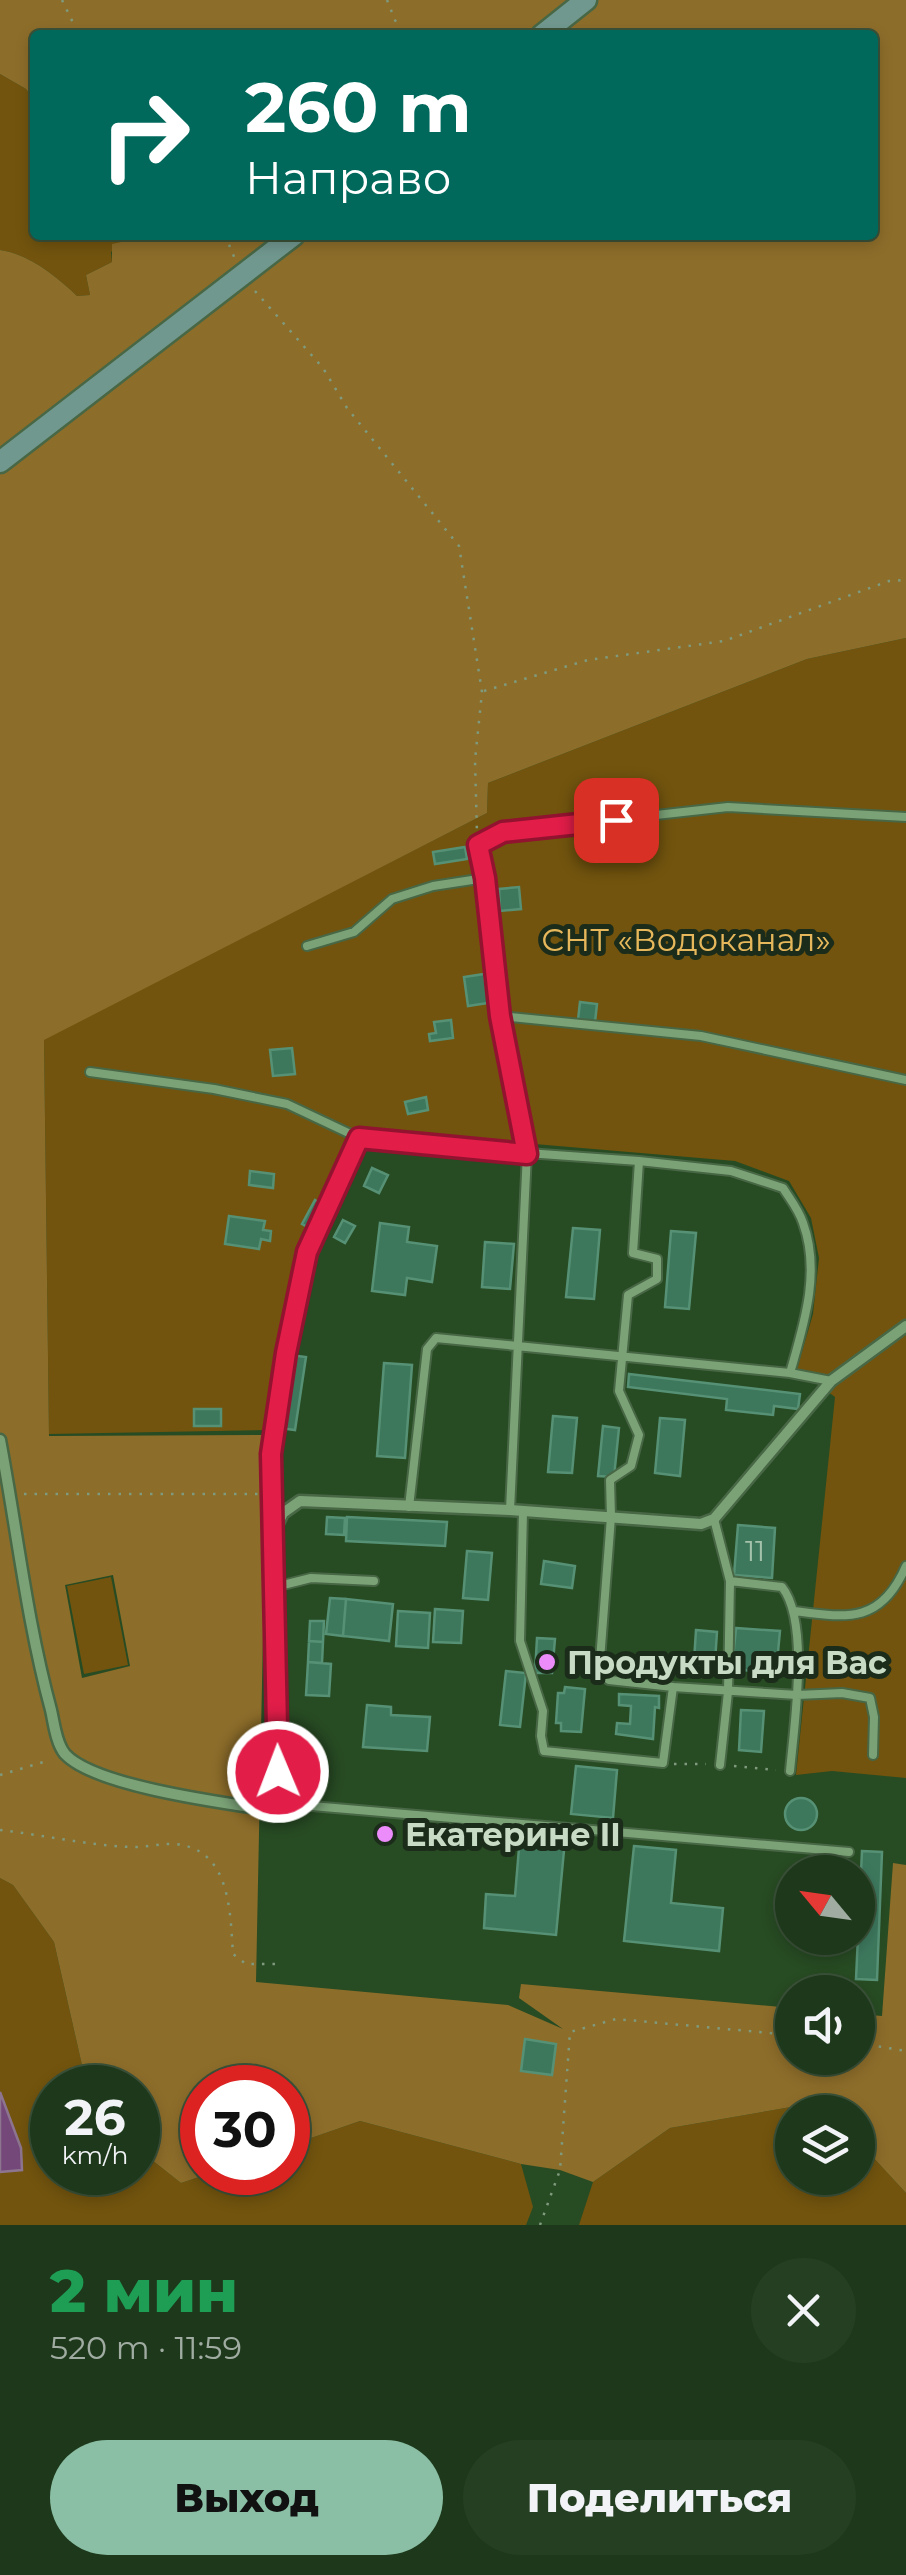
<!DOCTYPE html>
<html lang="ru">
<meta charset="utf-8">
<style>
:root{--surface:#1d381a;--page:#253f23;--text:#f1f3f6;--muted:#a0aca2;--line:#3b5239;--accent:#8abfa5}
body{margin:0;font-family:Montserrat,sans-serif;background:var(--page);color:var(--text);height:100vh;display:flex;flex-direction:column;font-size:38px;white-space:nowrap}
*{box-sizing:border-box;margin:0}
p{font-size:32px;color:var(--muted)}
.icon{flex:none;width:55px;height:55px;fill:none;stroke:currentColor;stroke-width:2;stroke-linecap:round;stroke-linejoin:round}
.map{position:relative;height:2225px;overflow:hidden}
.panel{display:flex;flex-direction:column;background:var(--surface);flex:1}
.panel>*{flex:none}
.guide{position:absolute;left:30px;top:30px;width:848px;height:210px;border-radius:10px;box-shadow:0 5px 15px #0003,0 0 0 2px var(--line);background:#00695c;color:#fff;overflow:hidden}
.needle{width:65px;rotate:299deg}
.tools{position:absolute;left:775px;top:1855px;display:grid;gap:20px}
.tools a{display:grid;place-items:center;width:100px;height:100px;border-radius:50%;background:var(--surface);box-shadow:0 5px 15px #0003,0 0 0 2px var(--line);font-size:50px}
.speed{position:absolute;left:30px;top:2065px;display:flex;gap:20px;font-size:50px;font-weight:700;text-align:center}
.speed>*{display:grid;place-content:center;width:130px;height:130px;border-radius:50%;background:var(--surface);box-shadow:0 5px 15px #0003,0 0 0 2px var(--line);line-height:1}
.speed small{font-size:25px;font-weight:400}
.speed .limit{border:15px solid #d22;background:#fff;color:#111}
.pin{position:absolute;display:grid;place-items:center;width:85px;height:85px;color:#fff;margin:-42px;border-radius:20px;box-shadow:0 5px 15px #0006}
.me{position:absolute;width:110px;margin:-55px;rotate:359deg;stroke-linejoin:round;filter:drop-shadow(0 0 8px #0008)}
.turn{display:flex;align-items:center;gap:35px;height:210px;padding:0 50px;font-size:45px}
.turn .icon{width:130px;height:130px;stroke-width:2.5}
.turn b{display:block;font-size:70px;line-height:85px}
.round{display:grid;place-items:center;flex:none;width:105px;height:105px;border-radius:52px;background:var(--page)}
.overview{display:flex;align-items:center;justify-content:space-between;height:170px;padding:0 50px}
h1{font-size:60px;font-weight:800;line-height:75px;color:#1e9e55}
.button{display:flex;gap:20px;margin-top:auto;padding:20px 50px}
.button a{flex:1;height:115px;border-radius:60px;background:var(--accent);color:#111;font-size:40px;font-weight:800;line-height:115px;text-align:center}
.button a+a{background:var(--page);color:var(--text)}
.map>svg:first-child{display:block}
</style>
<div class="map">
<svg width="906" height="2225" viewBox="0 0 906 2225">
<rect width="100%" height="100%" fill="#274b23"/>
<path fill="#72540e" d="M0,74L26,89L35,101V235H153L154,237L125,241L111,252L112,262L86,275L90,295L77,296C56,276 29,254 0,250Z
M906,638V1778L832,1771L796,1775L835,1397L797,1369L813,1314L819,1258L811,1218L789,1181L735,1161L358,1129L301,1251L279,1350L267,1430L49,1434L44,1039L487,813L488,783L807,659Z
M111,1577L128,1665L84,1674L67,1586Z
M0,1878L13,1885L54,1942L87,2087L52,2088V2172H138V2149L181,2183L211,2173L288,2172V2146L360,2121L521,2164L533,2207L526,2225H0V2172L22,2170L21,2148L0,2092Z
M820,2102L831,2112H792V2178H858V2141L906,2193V2225H579L593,2182L670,2128Z"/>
<path fill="#8d6d2a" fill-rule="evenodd" d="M0,0H906V638L807,659L488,783L487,813L44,1040L49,1436L267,1435L256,1982L508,2005L563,2029L519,1998L521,1984L792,2008V2058H858V2014L882,2016L893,1863L906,1865V2193L858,2141V2112H831L820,2102L670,2128L593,2182L560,2170L521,2164L360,2121L288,2146V2088H202V2172L211,2173L181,2183L138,2149V2088L87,2087L54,1942L13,1885L0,1878V250C29,254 56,276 77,296L90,295L86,275L112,262V244L153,235H872V35H35V101L26,89L0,74ZM113,1575L130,1666L82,1678L65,1585Z"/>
<path fill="#74497a" stroke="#8d7590" stroke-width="2.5" d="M0,2092L21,2148L22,2170L0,2172Z"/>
<path fill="#3d785d" stroke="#569175" stroke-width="2.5" d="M465,847L467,859L435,864L433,852Z
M519,887L521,909L500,911L499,889Z
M484,974L488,1003L468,1006L464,977Z
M580,1002L597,1004L595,1022L578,1020Z
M451,1020L453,1038L430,1041L429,1034L436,1033L434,1022Z
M292,1048L295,1074L273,1076L270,1050Z
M426,1097L428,1110L408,1114L405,1102Z
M372,1168L388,1175L379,1193L364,1186Z
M250,1171L274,1174L273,1188L249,1185Z
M315,1200L325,1206L313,1230L302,1224Z
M229,1216L265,1221L263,1230L271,1231L270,1241L261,1239L259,1249L225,1244Z
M343,1220L355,1226L345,1243L334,1237Z
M380,1223L409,1227L407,1242L437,1246L432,1282L407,1278L405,1295L372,1291Z
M573,1228L600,1230L594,1299L566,1297Z
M671,1231L696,1233L689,1309L665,1307Z
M485,1242L514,1244L510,1289L482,1287Z
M290,1355L306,1357L295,1430L279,1428Z
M384,1363L412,1365L405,1458L377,1456Z
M629,1374L800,1394L798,1409L774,1406L773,1415L726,1410L727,1399L628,1387Z
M194,1409H221V1426H194Z
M553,1416L577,1418L572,1473L548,1472Z
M660,1418L685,1420L680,1476L655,1473Z
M603,1426L619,1428L614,1477L598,1476Z
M327,1517L345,1518L344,1535L326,1534Z
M347,1517L447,1522L445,1546L346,1541Z
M738,1525L775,1528L772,1578L734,1575Z
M467,1551L492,1553L488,1600L463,1598Z
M544,1561L575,1566L572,1588L541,1584Z
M330,1598L346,1599L343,1636L326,1634Z
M346,1599L393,1604L389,1641L343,1636Z
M435,1609L463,1611L461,1643L433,1642Z
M398,1611L430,1613L428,1648L396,1646Z
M310,1621H324L323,1642L309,1641Z
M736,1628L780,1631L776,1673L732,1669Z
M696,1630L717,1632L715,1662L694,1661Z
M537,1638L555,1639L552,1673H535Z
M309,1641L323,1642L322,1663L308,1662Z
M308,1662L331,1664L329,1696L306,1695Z
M506,1671L526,1673L520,1727L500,1725Z
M565,1687L585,1689L581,1732L561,1731V1723H556L558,1693H564Z
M619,1694L659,1696V1708L655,1707L653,1739L616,1734L617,1723L630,1724L631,1706L619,1705Z
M367,1705L391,1707V1715L430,1717L427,1751L363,1747Z
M741,1710L764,1711L761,1752L739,1750Z
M576,1766L617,1770L613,1818L571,1814Z
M785 1814a16 16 0 1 1 32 0a16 16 0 1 1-32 0Z
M520,1836L565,1840L556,1935L484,1928L486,1894L515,1896Z
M634,1846L676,1850L671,1903L723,1908L719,1951L624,1941Z
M862,1851L882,1852L877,1980L856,1979Z
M525,2039L556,2044L552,2075L521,2071Z"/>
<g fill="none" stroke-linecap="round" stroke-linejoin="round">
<g stroke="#486745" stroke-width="12">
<path id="lane" d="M307,946L354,932L392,899L433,886L485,878
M501,1016L701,1036L906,1080
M90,1072L214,1089L287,1104L359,1138
M639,1161L731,1171L783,1188C790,1199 799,1210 803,1223C821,1272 804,1324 790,1373
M409,1507L427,1349L436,1338L790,1373L831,1381
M510,1510L527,1153L639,1161L633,1253L657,1259V1279L628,1295L619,1391L639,1435L631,1466L610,1480L611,1517L599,1673L609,1680L673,1687L797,1695L842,1693L870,1698L874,1717L873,1755
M523,1511L520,1641L543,1711L541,1736L544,1751L663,1763L673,1687
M714,1519L730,1581L728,1692L720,1765
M273,1529L271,1454L286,1353L307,1252L359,1138L527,1153L501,1016L485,878L478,845L503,832L728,807L906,817
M730,1581L782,1587C810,1622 794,1726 790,1771
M275,1587L311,1578L374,1581
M795,1611C847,1618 881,1624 906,1566
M277,1811L300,1805L849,1852"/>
</g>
<g stroke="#486745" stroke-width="15">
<path id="street" d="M0,1440C17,1530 27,1622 51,1710C54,1723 56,1743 65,1754C95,1787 231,1804 277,1811L273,1533L283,1513L300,1501L510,1510L701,1524L714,1519L831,1381L906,1326"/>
</g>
<g stroke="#486745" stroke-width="25">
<path id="secondary" d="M542,35L586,0
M0,462L294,235"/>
</g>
<path stroke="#7f9a7c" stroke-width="2.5" stroke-dasharray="2.5 8" stroke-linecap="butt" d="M62,0L79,35
M387,0L401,35
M225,235L235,259
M255,291L323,368L347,408L459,546L482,692L475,760L477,834
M484,691L588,660L724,641L889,581L906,580
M24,1494H261
M674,1764H706
M734,1766L776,1770
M0,1775L50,1760
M0,1830C43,1835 87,1845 130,1847C145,1848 160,1843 175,1844C231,1849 230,1912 233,1954L246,1964H280
M858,2043L906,2051
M540,2225L560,2170L570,2032L616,2019L792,2035"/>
<use href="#lane" stroke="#7ba277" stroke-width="8"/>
<use href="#street" stroke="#7ba277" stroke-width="10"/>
<use href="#secondary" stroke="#71988f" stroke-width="20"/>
</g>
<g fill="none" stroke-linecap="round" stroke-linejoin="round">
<g stroke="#92132f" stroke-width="25">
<path id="route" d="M278,1772L271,1454L286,1353L307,1252L359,1138L527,1154L500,1016L485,878L478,845L503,832L616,820"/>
</g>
<use href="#route" stroke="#e11d48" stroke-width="18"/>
</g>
<g fill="#ec8cfb" stroke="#1c2c1a" stroke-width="4">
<circle cx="547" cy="1662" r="10"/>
<circle cx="385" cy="1834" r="10"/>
</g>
<g text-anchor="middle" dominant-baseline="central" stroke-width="10" stroke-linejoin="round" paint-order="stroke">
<g font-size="28" fill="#a5c3ab">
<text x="755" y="1551">11</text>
</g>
<g font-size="32" fill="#e7b85b" stroke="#1c2c1a">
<text x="686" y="939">СНТ «Водоканал»</text>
</g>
<g font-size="32" font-weight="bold" fill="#c8dcc5" stroke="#1c2c1a" text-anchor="start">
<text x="567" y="1662">Продукты для Вас</text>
<text x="405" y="1834">Екатерине II</text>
</g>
</g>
</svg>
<div class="tools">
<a><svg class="needle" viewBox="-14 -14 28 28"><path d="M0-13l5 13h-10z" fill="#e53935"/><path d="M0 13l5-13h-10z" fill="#a0aca2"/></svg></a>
<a><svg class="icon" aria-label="sound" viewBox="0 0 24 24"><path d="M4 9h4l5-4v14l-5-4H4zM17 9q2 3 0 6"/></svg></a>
<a><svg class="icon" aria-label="layers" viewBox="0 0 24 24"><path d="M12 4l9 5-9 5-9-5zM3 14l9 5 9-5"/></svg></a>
</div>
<div class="speed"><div>26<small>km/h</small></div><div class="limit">30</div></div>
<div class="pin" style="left:616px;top:820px;background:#d93025"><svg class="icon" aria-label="arrive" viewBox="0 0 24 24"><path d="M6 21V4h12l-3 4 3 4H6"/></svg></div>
<svg class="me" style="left:278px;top:1772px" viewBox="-20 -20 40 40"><circle r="17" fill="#e11d48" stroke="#fff" stroke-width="3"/><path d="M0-11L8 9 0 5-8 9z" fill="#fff"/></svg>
<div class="guide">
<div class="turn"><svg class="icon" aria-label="right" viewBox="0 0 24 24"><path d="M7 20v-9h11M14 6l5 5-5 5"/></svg><div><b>260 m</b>Направо</div></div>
</div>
</div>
<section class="panel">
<div class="overview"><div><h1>2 мин</h1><p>520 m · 11:59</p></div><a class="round"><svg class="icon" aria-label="close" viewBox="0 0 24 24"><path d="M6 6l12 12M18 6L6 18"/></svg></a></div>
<div class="button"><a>Выход</a><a>Поделиться</a></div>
</section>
